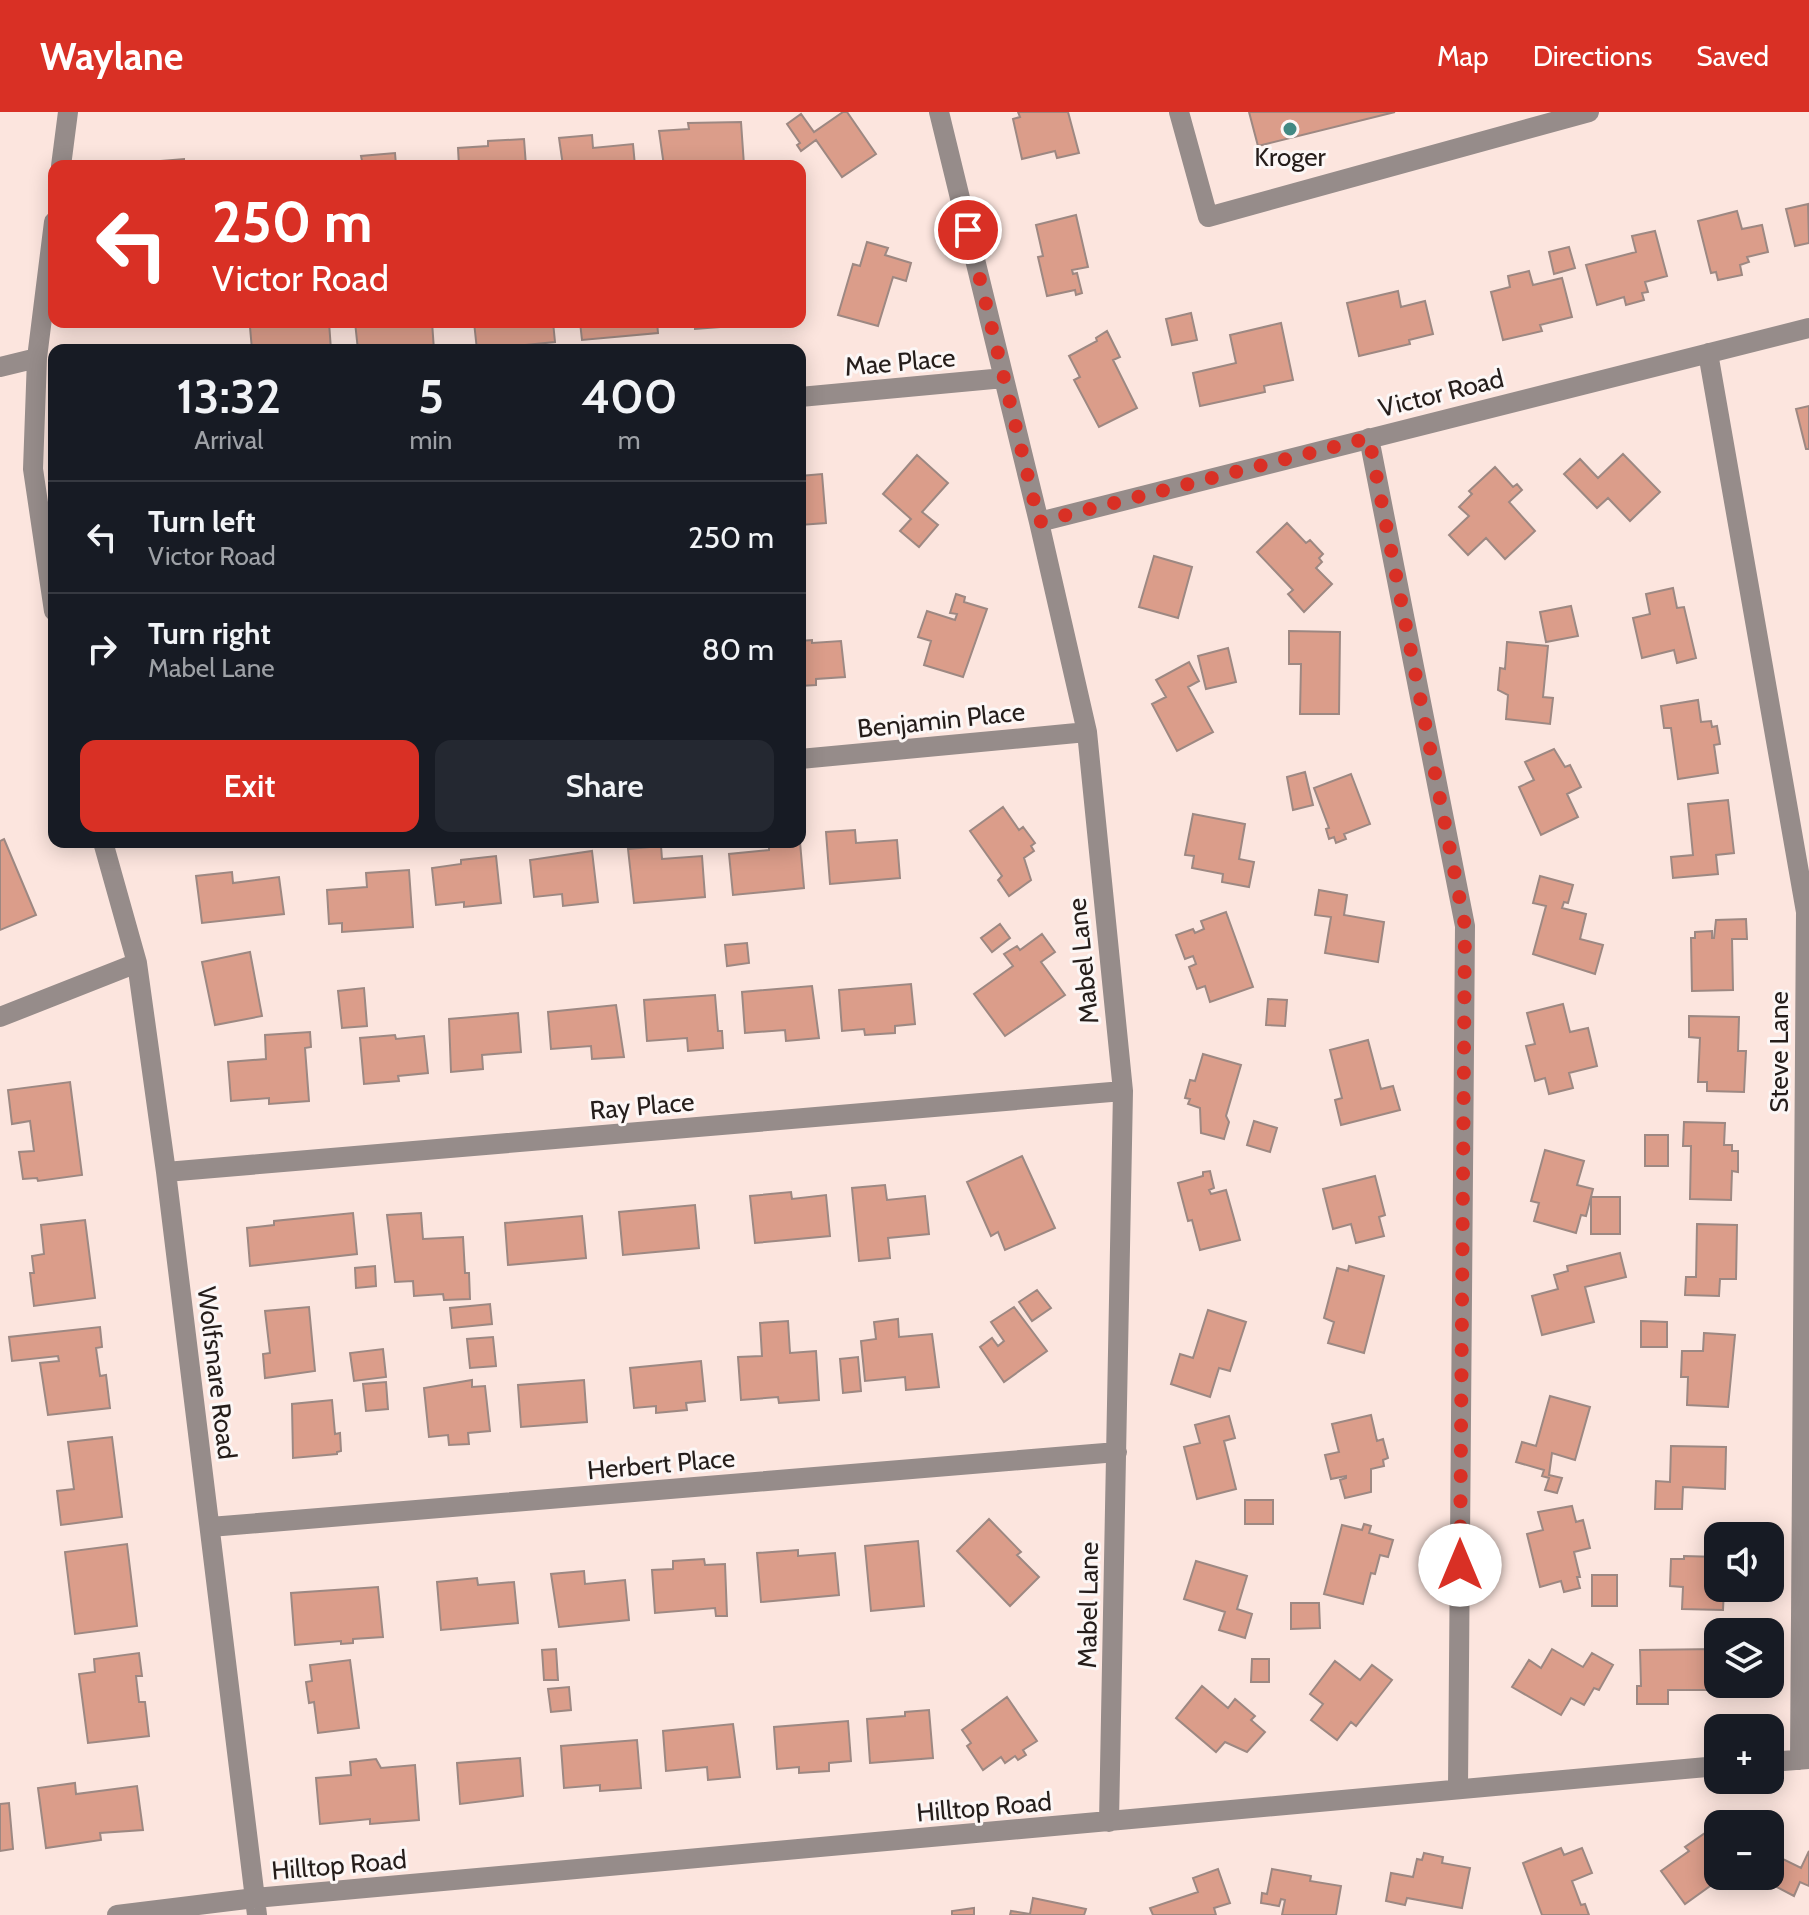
<!DOCTYPE html>
<meta charset="utf-8">
<style>
:root{--surface:#171b24;--page:#242831;--text:#f1f3f6;--muted:#9ea1a6;--line:#363941;--accent:#d93025}
body{margin:0;font-family:Cabin,sans-serif;background:var(--page);color:var(--text);height:100vh;display:flex;flex-direction:column;font-size:30px;white-space:nowrap}
*{box-sizing:border-box;margin:0}
p{font-size:26px;color:var(--muted)}
.icon{flex:none;width:44px;height:44px;fill:none;stroke:currentColor;stroke-width:2;stroke-linecap:round;stroke-linejoin:round}
.map{position:relative;flex:1;overflow:hidden}
.side{position:absolute;left:48px;top:232px;width:758px;height:504px;display:flex;flex-direction:column;background:var(--surface);border-radius:16px;box-shadow:0 4px 20px #0003}
.side>*{flex:none}
.guide{position:absolute;left:48px;top:48px;width:758px;height:168px;border-radius:16px;box-shadow:0 4px 20px #0003;background:#d93025;color:#fff;overflow:hidden}
.controls{position:absolute;left:1704px;top:1410px;display:grid;gap:16px}
.controls a{display:grid;place-items:center;width:80px;height:80px;border-radius:16px;background:var(--surface);box-shadow:0 4px 20px #0003;font-size:40px}
.pin{position:absolute;display:grid;place-items:center;width:68px;height:68px;color:#fff;margin:-34px;border:4px solid #fff;border-radius:50%;box-shadow:0 2px 8px #0007}
.me{position:absolute;width:88px;margin:-44px;rotate:0deg;stroke-linejoin:round;filter:drop-shadow(0 0 6px #0008)}
.turn{display:flex;align-items:center;gap:28px;height:168px;padding:0 32px;font-size:36px}
.turn .icon{width:104px;height:104px;stroke-width:2.5}
.turn b{display:block;font-size:56px;line-height:68px}
.eta{display:flex;justify-content:space-evenly;align-items:center;height:136px;text-align:center}
.eta b{font-size:48px;font-weight:600;line-height:56px}
.cta{display:flex;gap:16px;margin-top:auto;padding:16px 32px}
.cta a{flex:1;height:92px;border-radius:16px;background:var(--accent);color:#fff;font-size:32px;font-weight:600;line-height:92px;text-align:center}
.cta a+a{background:var(--page);color:var(--text)}
ul{padding:0;list-style:none}
li{display:flex;align-items:center;gap:24px;height:112px;padding:0 32px;border-top:2px solid var(--line)}
li div{flex:1}
li b{display:block;font-size:30px}
li em{font-style:normal}
header{display:flex;align-items:center;gap:48px;box-sizing:border-box;height:112px;padding:0 40px;background:var(--accent);color:#fff}
header strong{font-size:38px}
nav{display:flex;gap:44px;margin-inline-start:auto;font-size:28px}
.map>svg:first-child{display:block}
</style>
<header>
<strong>Waylane</strong>
<nav><a>Map</a><a>Directions</a><a>Saved</a></nav>
</header>
<div class="map">
<svg width="1809" height="1803" viewBox="0 0 1809 1803">
<rect width="100%" height="100%" fill="#fce5de"/>
<path fill="#db9d8a" stroke="#9d8882" stroke-width="2" d="M843,0H847L876,42L842,65L816,28L801,39L797,33L800,31L787,12L801,2L814,20Z
M1018,0H1068L1079,41L1057,46L1055,39L1022,47L1013,7L1020,5Z
M1249,0H1395L1258,34Z
M741,10L744,53L664,54L659,19L689,17L688,11Z
M592,23L593,36L633,32L635,54H563L559,26Z
M524,27L526,54H459L458,36L488,34V29Z
M395,41L396,53L436,50V54H363L361,44Z
M184,47V51L215,49V54H137V51Z
M295,50L296,54L262,53Z
M1808,92L1809,131L1795,134L1786,97Z
M1737,99L1742,117L1762,113L1768,140L1747,145L1749,150L1740,153L1742,163L1718,168L1716,160L1711,161L1698,109Z
M1076,103L1088,155L1072,158L1073,162L1077,161L1082,181L1076,183L1075,178L1047,184L1038,145L1043,144L1036,113Z
M1655,119L1667,164L1645,170L1648,180L1642,181L1644,188L1626,193L1624,185L1597,193L1586,153L1636,140L1632,124Z
M867,130L888,136L885,143L911,151L906,169L893,165L878,214L838,203L853,152L860,154Z
M1569,135L1575,156L1554,162L1549,140Z
M1529,159L1533,173L1562,166L1572,205L1540,213L1542,219L1503,228L1491,180L1510,175L1508,164Z
M1398,179L1401,195L1425,189L1433,222L1409,228L1410,232L1359,244L1347,191Z
M1191,201L1197,228L1172,233L1166,207Z
M304,210H329L331,238H252L250,215Z
M355,210H432L434,238H358Z
M474,210H553L555,230L477,238Z
M580,210H657L658,221L582,228Z
M695,210H774V211L695,217Z
M1281,211L1293,268L1264,274L1265,280L1200,294L1193,261L1236,251L1230,223Z
M1107,219L1120,245L1113,248L1137,296L1099,315L1074,268L1080,265L1069,244L1097,229L1096,226Z
M190,234V238H142Z
M1809,294V337H1806L1796,297Z
M1623,342L1660,380L1630,409L1608,386L1597,396L1564,362L1580,347L1598,366Z
M917,343L948,371L922,400L938,413L919,435L900,419L911,407L883,382Z
M1495,355L1513,375L1517,372L1522,378L1509,390L1535,419L1505,447L1486,426L1468,443L1449,423L1469,404L1459,395L1472,382L1469,379Z
M822,362L826,411L800,413V364Z
M1287,411L1306,431L1310,428L1323,442L1319,446L1322,450L1316,456L1332,472L1304,500L1288,482L1293,478L1257,440Z
M1154,444L1192,455L1178,506L1139,495Z
M1673,476L1677,496L1684,495L1696,546L1677,551L1674,538L1642,546L1633,506L1650,502L1646,482Z
M956,482L965,485L964,490L987,497L963,565L924,553L931,529L918,525L927,499L955,508L957,502L950,501Z
M1571,494L1578,524L1546,530L1540,500Z
M1289,519L1340,520L1339,602H1300L1301,552H1289Z
M812,528V531L841,529L845,565L816,567V573L800,574V529Z
M1507,530L1548,534L1543,585L1553,586L1550,612L1506,607L1508,583L1498,578L1500,556L1505,557Z
M1228,536L1236,570L1206,577L1198,544Z
M1189,550L1199,569L1188,575L1213,620L1177,639L1152,592L1166,585L1156,568Z
M1698,588L1701,610L1711,609L1712,615L1717,614L1720,632L1714,633L1718,661L1678,667L1671,616H1664L1661,594Z
M1554,637L1565,655L1570,653L1581,675L1567,682L1578,705L1541,723L1519,675L1534,668L1525,650Z
M1305,660L1313,693L1293,698L1287,665Z
M1351,662L1370,712L1344,722L1346,727L1336,731L1334,725L1329,727L1326,717L1329,716L1314,676Z
M1728,688L1734,741L1716,743L1718,762L1673,766L1671,745L1693,743L1688,692Z
M1003,695L1019,718L1023,715L1035,731L1031,734L1034,739L1024,746L1031,768L1009,784L998,768L1002,764L970,719Z
M1193,702L1245,712L1239,747L1254,750L1249,775L1222,770L1223,762L1192,756L1194,744L1185,743Z
M855,718L856,731L897,728L900,766L830,772L826,720Z
M4,727L36,803L0,818V729Z
M769,730H800L804,776L733,783L729,742L769,738Z
M661,734L662,747L702,744L705,785L634,791L628,737Z
M592,739L598,790L563,794L562,782L534,785L530,748Z
M496,744L501,791L464,795V790L436,793L432,756L461,752V748Z
M409,758L413,815L342,820V811L329,812L327,778L367,775L366,761Z
M232,760L233,771L279,765L284,802L202,811L196,764Z
M1540,764L1573,773L1568,791L1564,790L1562,796L1586,802L1580,827L1603,833L1595,862L1533,842L1546,794L1533,791Z
M1319,778L1347,783L1344,803L1384,810L1378,850L1325,841L1331,805L1315,803Z
M1226,800L1253,875L1210,890L1205,874L1197,877L1189,855L1196,852L1193,844L1185,847L1176,823L1193,817L1195,821L1204,817L1201,809Z
M1746,807L1747,827H1732L1733,878L1692,879L1691,826H1695V820L1712,819V826H1714L1716,808Z
M1000,812L1010,826L992,840L981,826Z
M1042,822L1055,840L1041,850L1065,883L1005,924L974,882L1013,854L1004,842L1017,834L1020,838Z
M747,831L749,851L727,854L725,833Z
M250,840L262,904L215,913L202,850Z
M911,872L915,912L895,914V921L865,923L864,917L842,919L839,878Z
M812,874L819,926L786,929L785,918L745,921L742,880Z
M364,876L367,914L342,916L338,879Z
M715,883L718,919H722L723,936L688,939L687,926L647,929L644,888Z
M1268,887L1287,888L1285,914L1266,913Z
M1563,892L1570,920L1588,916L1597,954L1569,961L1573,976L1549,982L1545,966L1535,969L1526,934L1535,932L1527,901Z
M616,893L624,945L592,947L591,934L551,937L548,900Z
M518,901L521,940L482,943L483,957L451,960L449,907Z
M1689,904L1739,905L1738,939H1746L1744,980L1707,979V970H1698L1700,926L1689,925Z
M310,920L311,935L305,936L309,989L269,992V986L231,989L228,950L266,947L265,923Z
M395,923L396,927L424,924L428,961L398,964L399,969L364,972L360,926Z
M1368,928L1381,977L1393,974L1400,998L1341,1013L1335,988L1342,986L1330,938Z
M1203,942L1241,953L1226,1004L1229,1010L1224,1027L1201,1021L1200,996L1188,992L1190,987L1185,986L1190,968L1195,969Z
M70,970L82,1063L38,1069L37,1066L23,1067L19,1040L34,1039L30,1009L12,1012L8,978Z
M1254,1009L1277,1016L1270,1040L1247,1033Z
M1684,1010L1725,1011L1724,1033H1732V1039H1738V1060L1732,1059L1731,1088L1690,1087L1691,1034H1683Z
M1645,1023H1668V1054H1645Z
M1545,1038L1584,1049L1577,1073L1593,1077L1586,1104L1581,1103L1576,1121L1534,1109L1539,1091L1531,1089Z
M1022,1044L1055,1116L1005,1138L998,1120L991,1124L967,1070Z
M1210,1059L1214,1076L1209,1078L1211,1082L1226,1078L1240,1128L1200,1138L1192,1108L1188,1109L1178,1071L1203,1064V1060Z
M1375,1064L1385,1103L1379,1105L1384,1124L1356,1131L1351,1112L1333,1117L1323,1077Z
M885,1073L887,1088L925,1084L929,1122L888,1126L890,1146L859,1149L852,1076Z
M791,1080L792,1087L826,1083L830,1124L755,1131L750,1084Z
M1591,1085H1620V1122H1591Z
M695,1093L699,1136L623,1143L619,1100Z
M353,1101L357,1142L250,1154L247,1116L274,1113V1109Z
M421,1101L423,1127L463,1125L465,1161H469L470,1187L444,1188L443,1182L414,1184L413,1169L395,1170L387,1103Z
M582,1104L586,1146L508,1153L505,1111Z
M85,1108L95,1186L34,1194L30,1161H34L32,1144L44,1142L41,1113Z
M1697,1112L1737,1113L1736,1167H1720L1719,1184L1685,1183L1686,1165H1696Z
M1620,1141L1626,1165L1585,1175L1594,1210L1542,1223L1532,1184L1558,1177L1554,1163L1568,1159L1567,1154Z
M375,1154L376,1174L356,1176L355,1156Z
M1349,1154L1384,1164L1364,1241L1328,1231L1334,1210L1324,1206L1337,1156L1348,1159Z
M1037,1178L1051,1196L1032,1209L1019,1190Z
M490,1192L492,1212L452,1216L450,1196Z
M309,1195L315,1259L265,1266L263,1242L270,1241L265,1199Z
M1014,1195L1047,1239L1004,1270L980,1235L992,1226L998,1234L1004,1229L991,1210Z
M1208,1198L1246,1210L1230,1259L1219,1256L1210,1285L1171,1272L1180,1242L1193,1246Z
M898,1207L899,1225L932,1222L939,1275L906,1278L905,1265L865,1269L861,1229L876,1227L874,1210Z
M788,1209L790,1241L816,1239L819,1288L779,1291L778,1285L741,1288L738,1245L762,1244L760,1211Z
M1641,1209L1667,1210V1235H1641Z
M100,1215L102,1235L96,1236L100,1264L106,1263L110,1296L48,1303L40,1251L59,1249L58,1244L12,1249L9,1225Z
M1704,1221L1735,1223L1728,1295L1687,1293L1688,1265H1681L1682,1239H1703Z
M493,1225L496,1254L470,1256L467,1227Z
M383,1237L386,1265L354,1269L350,1241Z
M858,1245L861,1279L843,1281L840,1247Z
M701,1249L705,1289L686,1291L687,1298L656,1301V1294L634,1296L630,1256Z
M472,1268V1275L485,1274L490,1319L468,1321L469,1332L449,1333L448,1323L429,1325L424,1276Z
M584,1268L587,1310L521,1315L518,1273Z
M386,1270L388,1297L366,1299L363,1272Z
M1550,1284L1590,1295L1575,1348L1552,1341L1549,1363L1562,1366L1557,1381L1545,1378L1549,1366L1542,1364L1544,1358L1516,1350L1522,1330L1536,1334Z
M332,1288L335,1322L340,1321L341,1339L337,1340V1342L293,1346L292,1292Z
M1371,1303L1377,1329L1383,1327L1388,1346L1383,1348L1384,1354L1371,1357V1380L1345,1386L1340,1368L1346,1366V1364L1331,1367L1325,1343L1339,1340L1332,1312Z
M1229,1304L1235,1326L1224,1329L1236,1377L1197,1387L1184,1335L1200,1331L1195,1313Z
M112,1325L122,1405L61,1413L57,1379L74,1377L68,1330Z
M1671,1334L1726,1335L1725,1377L1683,1375L1682,1397H1655L1656,1369L1670,1370Z
M1245,1388H1273V1412H1245Z
M1572,1394L1576,1410L1583,1408L1590,1436L1574,1440L1580,1465H1577L1580,1476L1564,1480L1561,1469L1540,1475L1527,1422L1543,1418L1538,1400Z
M989,1407L1021,1440L1017,1443L1039,1465L1010,1494L957,1439Z
M1364,1412L1371,1414L1369,1421L1393,1428L1388,1445L1380,1443L1375,1462L1371,1461L1363,1492L1324,1482L1342,1413L1362,1418Z
M918,1429L924,1494L871,1499L865,1434Z
M127,1432L137,1514L75,1522L65,1440Z
M798,1438V1444L835,1441L839,1483L761,1490L757,1441Z
M1684,1444L1718,1445V1476H1724L1723,1498L1682,1497L1683,1475L1670,1474L1671,1447H1684Z
M704,1447L705,1453L725,1452L727,1504H716L715,1496L655,1501L652,1458L673,1457V1449Z
M1196,1449L1247,1464L1237,1497L1252,1502L1245,1526L1219,1518L1225,1500L1184,1487Z
M584,1459L585,1472L625,1468L629,1508L559,1515L551,1462Z
M1592,1463H1617V1494H1592Z
M477,1466L478,1473L514,1470L518,1511L441,1518L437,1470Z
M378,1475L383,1525L353,1527V1531L341,1532V1529L295,1533L291,1481Z
M1291,1491H1319L1320,1516L1291,1517Z
M556,1537L558,1568H544L542,1538Z
M1552,1537L1583,1555L1592,1541L1613,1553L1599,1578L1594,1576L1584,1593L1571,1586L1561,1603L1512,1575L1529,1548L1541,1556Z
M1718,1537L1717,1578H1668V1592H1637V1574H1641L1640,1538Z
M139,1541L142,1564H136L139,1590H145L149,1624L88,1631L79,1562L95,1560L94,1547Z
M1252,1547H1269V1570H1251Z
M350,1548L359,1616L318,1621L314,1590L309,1591L306,1570L312,1569L310,1553Z
M1335,1549L1360,1568L1372,1553L1392,1568L1356,1614L1351,1610L1337,1628L1311,1608L1323,1592L1310,1582Z
M1202,1574L1228,1596L1235,1587L1255,1604L1251,1608L1265,1620L1247,1640L1225,1630L1216,1640L1176,1606Z
M569,1575L571,1598L551,1600L548,1577Z
M1007,1585L1037,1629L1023,1638L1026,1643L1018,1648L1015,1644L1005,1651L1001,1645L983,1658L967,1634L971,1631L962,1618Z
M929,1598L933,1646L870,1651L867,1607L905,1604V1600Z
M848,1609L851,1649L829,1651V1659L799,1661V1655L777,1657L774,1615Z
M733,1612L740,1665L708,1668L707,1655L666,1659L663,1619Z
M637,1628L641,1676L600,1679V1673L564,1676L561,1634Z
M520,1646L523,1684L460,1692L457,1651Z
M376,1647L381,1656L415,1653L419,1708L370,1712V1707L320,1712L316,1666L351,1663L350,1650Z
M75,1671L76,1682L137,1674L143,1718L100,1721L101,1728L46,1736L38,1676Z
M9,1691L13,1737L0,1739V1692Z
M1718,1712V1764H1724L1685,1792L1661,1759L1689,1739L1685,1735Z
M1561,1736L1564,1743L1582,1736L1592,1761L1572,1769L1581,1793L1585,1792L1589,1803H1542L1523,1751Z
M1809,1739V1774L1800,1770L1794,1784L1771,1772L1783,1747L1801,1756Z
M1424,1741L1443,1745L1442,1751L1470,1756L1462,1796L1407,1786L1405,1793L1386,1789L1391,1761L1413,1765L1417,1747L1422,1748Z
M1218,1757L1230,1791L1214,1796L1216,1803H1153L1150,1796L1198,1780L1193,1766Z
M1272,1757L1311,1764L1310,1769L1341,1774L1336,1803H1282L1285,1788L1281,1787L1279,1794L1261,1791L1262,1781L1267,1782Z
M1033,1786L1086,1797L1084,1803H1010L1011,1799L1030,1802Z
M974,1796V1803H952V1799Z"/>
<g fill="none" stroke-linecap="round" stroke-linejoin="round">
<path stroke="#968c8a" stroke-width="20" d="M939,0L1039,410L1087,620L1123,979L1109,1710
M1179,0L1208,105L1589,0
M61,54L68,0
M54,110L37,246L33,357L54,499
M1708,241L1806,800L1800,1648
M0,255L37,246
M800,285L1004,266
M1369,326L1465,814L1458,1676
M1039,410L1809,216
M800,647L1087,620
M103,730L137,851L166,1060L257,1803
M0,905L137,851
M166,1060L1123,979
M210,1415L1117,1340
M1770,1650L1809,1647
M117,1803L255,1786L1718,1654"/>
</g>
<g fill="none" stroke-linecap="round" stroke-linejoin="round">
<path stroke="#d93025" stroke-width="14" stroke-dasharray="0 25.2" d="M968,118L1039,410L1369,326L1465,814L1460,1453"/>
</g>
<circle fill="#428983" stroke="#fcf7f6" stroke-width="3" cx="1290" cy="17" r="8"/>
<g text-anchor="middle" dominant-baseline="central" stroke-width="6" stroke-linejoin="round" paint-order="stroke">
<g font-size="26" fill="#251d1a" stroke="#fcf7f6">
<text x="1290" y="45">Kroger</text>
</g>
<g font-size="26" fill="#251d1a" stroke="#fcf7f6">
<text transform="translate(900 250) rotate(-5)">Mae Place</text>
<text transform="translate(1441 281) rotate(-14)">Victor Road</text>
<text transform="translate(941 608) rotate(-6)">Benjamin Place</text>
<text transform="translate(1083 849) rotate(-96)">Mabel Lane</text>
<text transform="translate(1779 940) rotate(-90)">Steve Lane</text>
<text transform="translate(642 994) rotate(-5)">Ray Place</text>
<text transform="translate(217 1261) rotate(83)">Wolfsnare Road</text>
<text transform="translate(661 1352) rotate(-5)">Herbert Place</text>
<text transform="translate(1088 1493) rotate(-89)">Mabel Lane</text>
<text transform="translate(984 1695) rotate(-5)">Hilltop Road</text>
<text transform="translate(339 1753) rotate(-5)">Hilltop Road</text>
</g>
</g>
</svg>
<div class="controls">
<a><svg class="icon" aria-label="sound" viewBox="0 0 24 24"><path d="M4 9h4l5-4v14l-5-4H4zM17 9q2 3 0 6"/></svg></a>
<a><svg class="icon" aria-label="layers" viewBox="0 0 24 24"><path d="M12 4l9 5-9 5-9-5zM3 14l9 5 9-5"/></svg></a>
<a>+</a>
<a>−</a>
</div>
<div class="pin" style="left:968px;top:118px;background:#d93025"><svg class="icon" aria-label="arrive" viewBox="0 0 24 24"><path d="M6 21V4h12l-3 4 3 4H6"/></svg></div>
<svg class="me" style="left:1460px;top:1453px" viewBox="-20 -20 40 40"><circle r="19" fill="#fff"/><path d="M0-13L10 11 0 6-10 11z" fill="#d93025"/></svg>
<div class="guide">
<div class="turn"><svg class="icon" aria-label="left" viewBox="0 0 24 24"><path d="M17 20v-9H6M10 6l-5 5 5 5"/></svg><div><b>250 m</b>Victor Road</div></div>
</div>
<section class="side">
<div class="eta">
<div><b>13:32</b><p>Arrival</p></div>
<div><b>5</b><p>min</p></div>
<div><b>400</b><p>m</p></div>
</div>
<ul>
<li><svg class="icon" aria-label="left" viewBox="0 0 24 24"><path d="M17 20v-9H6M10 6l-5 5 5 5"/></svg><div><b>Turn left</b><p>Victor Road</p></div><em>250 m</em></li>
<li><svg class="icon" aria-label="right" viewBox="0 0 24 24"><path d="M7 20v-9h11M14 6l5 5-5 5"/></svg><div><b>Turn right</b><p>Mabel Lane</p></div><em>80 m</em></li>
</ul>
<div class="cta"><a>Exit</a><a>Share</a></div>
</section>
</div>
